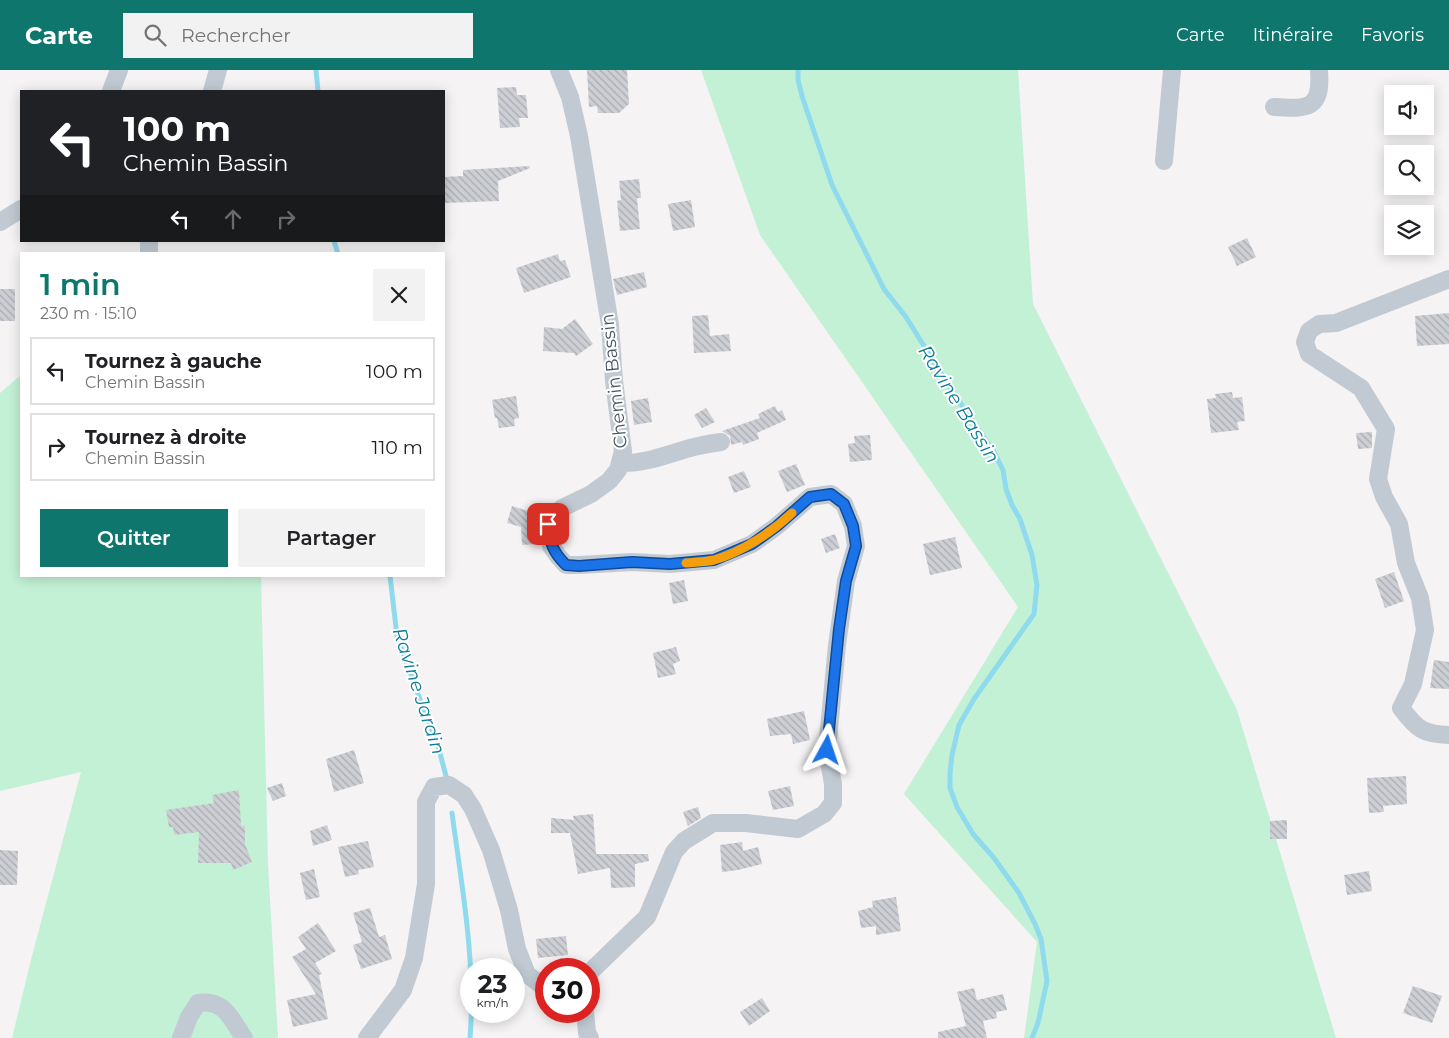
<!DOCTYPE html>
<html lang="fr">
<meta charset="utf-8">
<style>
:root{--surface:#fff;--page:#f2f2f2;--text:#202124;--muted:#757577;--line:#e0e0e0;--accent:#0f766e}
body{margin:0;font-family:Montserrat,sans-serif;background:var(--page);color:var(--text);height:100vh;display:flex;flex-direction:column;font-size:19px;white-space:nowrap}
*{box-sizing:border-box;margin:0}
p{font-size:16px;color:var(--muted)}
.icon{flex:none;width:28px;height:28px;fill:none;stroke:currentColor;stroke-width:2;stroke-linecap:round;stroke-linejoin:round}
.map{position:relative;flex:1;overflow:hidden}
.drawer{position:absolute;left:20px;top:182px;width:425px;height:325px;display:flex;flex-direction:column;background:var(--surface);border-radius:0px;box-shadow:0 2px 12px #0003}
.drawer>*{flex:none}
.banner{position:absolute;left:20px;top:20px;width:425px;height:152px;border-radius:0px;box-shadow:0 2px 12px #0003;background:#202124;color:#fff;overflow:hidden}
.tools{position:absolute;left:1384px;top:15px;display:grid;gap:10px}
.tools a{display:grid;place-items:center;width:50px;height:50px;border-radius:0px;background:var(--surface);box-shadow:0 2px 12px #0003;font-size:25px}
.speed{position:absolute;left:460px;top:888px;display:flex;gap:10px;font-size:25px;font-weight:700;text-align:center}
.speed>*{display:grid;place-content:center;width:65px;height:65px;border-radius:50%;background:var(--surface);box-shadow:0 2px 12px #0003;line-height:1}
.speed small{font-size:12px;font-weight:400}
.speed .limit{border:8px solid #d22;background:#fff;color:#111}
.pin{position:absolute;display:grid;place-items:center;width:42px;height:42px;color:#fff;margin:-21px;border-radius:10px;box-shadow:0 2px 8px #0006}
.me{position:absolute;width:55px;margin:-28px;rotate:5deg;stroke-linejoin:round;filter:drop-shadow(0 0 4px #0008)}
.turn{display:flex;align-items:center;gap:18px;height:105px;padding:0 20px;font-size:22px}
.turn .icon{width:65px;height:65px;stroke-width:2.5}
.turn b{display:block;font-size:35px;line-height:42px}
.lanes{display:flex;align-items:center;height:48px;padding:0 20px;background:#0003;justify-content:center;gap:25px;direction:ltr}
.lanes .off{opacity:.35}
.round{display:grid;place-items:center;flex:none;width:52px;height:52px;border-radius:0px;background:var(--page)}
.head{display:flex;align-items:center;justify-content:space-between;height:85px;padding:0 20px}
h1{font-size:30px;font-weight:600;line-height:38px;color:var(--accent)}
.action{display:flex;gap:10px;margin-top:auto;padding:10px 20px}
.action a{flex:1;height:58px;border-radius:0px;background:var(--accent);color:#fff;font-size:20px;font-weight:600;line-height:58px;text-align:center}
.action a+a{background:var(--page);color:var(--text)}
ul{padding:0;list-style:none}
li{display:flex;align-items:center;gap:15px;height:68px;margin:0 10px 8px;padding:0 10px;border:2px solid var(--line);border-radius:0px}
li div{flex:1}
li b{display:block;font-size:19px}
li em{font-style:normal}
header{display:flex;align-items:center;gap:30px;box-sizing:border-box;height:70px;padding:0 25px;background:var(--accent);color:#fff}
header strong{font-size:24px}
nav{display:flex;gap:28px;margin-inline-start:auto;font-size:18px}
.search{width:350px;height:45px;background:var(--page);display:flex;align-items:center;gap:12px;box-sizing:border-box;padding:0 18px;border-radius:0px;color:var(--muted);font-size:19px}
.map>svg:first-child{display:block}
</style>
<header>
<strong>Carte</strong>
<div class="search"><svg class="icon" aria-label="search" viewBox="0 0 24 24"><circle cx="10" cy="10" r="6"/><path d="M15 15l6 6"/></svg>Rechercher</div>
<nav><a>Carte</a><a>Itinéraire</a><a>Favoris</a></nav>
</header>
<div class="map">
<svg width="1449" height="968" viewBox="0 0 1449 968">
<defs>
<pattern id="building-back-hatch" width="6" height="6" patternUnits="userSpaceOnUse" patternTransform="scale(1.25)"><rect width="6" height="6" fill="#cdcfd5"/><path d="M-1 5l2 2M0 0l6 6M5-1l2 2" fill="none" stroke="#a8abb0"/></pattern>
</defs>
<rect width="100%" height="100%" fill="#f5f3f3"/>
<path fill="#c3f1d5" d="M701,0H1018L1033,234L1237,640L1336,968H1024L1037,872L904,724L1018,537L760,165Z
M21,305V506H261L268,794L278,968H12L32,886L81,702L0,721V323Z"/>
<g fill="none" stroke-linecap="round" stroke-linejoin="round">
<path stroke="#90daee" stroke-width="5" d="M316,0L318,21
M798,0V10L802,26L832,115L884,219L906,247L954,324L994,382L1003,400L1006,419L1012,435L1020,449L1032,485L1037,515L1034,544L974,629L959,655L952,685L950,703V718L957,737L973,764L994,788L1019,823L1035,854L1041,869L1047,911L1038,953L1032,968
M334,171L338,184
M390,506L397,566L425,643L437,672L446,706
M452,743C462,817 476,893 470,968"/>
</g>
<path fill="url(#building-back-hatch)" d="M587,0H627L629,34L619,43H598L597,36L589,37Z
M516,17L517,25H526L528,48H519L520,57L500,58L497,18Z
M529,96L530,98L498,111L499,131L444,133V107L463,106V100Z
M639,109L641,128H637L640,159L620,161L617,131L621,130L619,111Z
M691,130L695,157L673,161L668,134Z
M1247,168L1256,187L1237,196L1228,177Z
M558,184L560,191L565,190L571,207L524,223L516,198Z
M644,202L647,217L617,225L613,209Z
M0,219H15V251H0Z
M1449,243V274L1417,276L1415,246Z
M708,245L710,266L729,264L731,281L694,283L692,246Z
M575,249L593,274L576,286L574,283L543,281L544,257L562,259Z
M1232,322L1233,328L1242,327L1245,351L1237,352L1239,360L1211,363L1207,329L1216,328L1215,324Z
M516,326L519,348L514,349L515,356L499,358L497,348H495L492,330Z
M648,328L652,352L634,355L631,331Z
M775,336L778,342L782,340L786,350L757,363L759,369L743,375L742,372L731,375L730,366L722,361L760,348L758,344Z
M706,338L715,352L702,358L694,345Z
M1372,362V378L1358,379L1356,363Z
M870,365L872,390L850,392L848,374L855,373L854,366Z
M796,394L805,415L787,422L778,401Z
M744,401L751,417L734,423L728,407Z
M512,436L528,441L527,444L538,447L536,459L537,474L522,475L521,457L507,453Z
M835,464L840,478L826,483L821,469Z
M955,467L962,498L930,505L923,474Z
M1394,502L1404,531L1385,538L1375,509Z
M684,510L688,531L673,534L669,513Z
M676,577L680,591L673,594L676,604L658,608L653,583Z
M1434,590L1449,592V619L1430,618Z
M804,641L810,670L793,674L791,664L770,666L767,649Z
M354,680L364,713L334,722L326,689Z
M1406,706L1407,734L1383,736L1384,742L1369,743L1367,708Z
M282,713L286,726L273,731L267,718Z
M790,716L794,736L773,740L768,721Z
M239,720L241,756H245V774L252,792L233,800L231,793H198L199,762L174,765L173,757H169L166,740L214,733L212,725Z
M698,737L701,748L688,756L683,742Z
M593,744L596,784H648L649,791L635,794V817L611,818L610,798L578,804L570,763H551V748L574,750L573,746Z
M1287,750V769H1270V751Z
M327,755L332,770L313,776L310,761Z
M368,771L374,797L358,800L359,804L345,807L338,777Z
M742,772L743,781L758,777L762,794L738,800L722,802L720,775Z
M0,780L18,781L17,815H0Z
M314,799L320,827L306,830L300,803Z
M1369,801L1372,821L1347,825L1344,805Z
M896,827L901,861L876,865V856L861,858L858,841L873,837L872,831Z
M370,838L379,867L385,865L392,889L361,899L353,875L362,872L353,843Z
M318,853L336,881L315,893L322,904L319,905L328,949L293,957L287,930L316,924L292,887L306,879L298,867Z
M566,866L568,885L538,888L536,869Z
M1413,916L1442,926L1432,953L1403,943Z
M974,918L977,930L1003,924L1007,940L996,942L997,948L983,951L987,968H938V962L966,956L957,922Z
M762,928L770,941L749,956L740,942Z"/>
<g fill="none" stroke-linecap="round" stroke-linejoin="round">
<path stroke="#c1cad2" stroke-width="18" d="M559,0L570,27L579,66L610,255L614,311L623,381L618,400L609,411L591,424L562,438L554,445L548,454L551,476L558,486L566,495H579L632,492L670,494L714,490L752,474L777,456L810,427L831,424L844,434L853,456L856,476L846,511L837,575L827,680L833,714V733L824,744L798,759L746,753H713L684,771L674,782L647,847L589,903
M111,21L119,0
M212,21L218,0
M1274,37C1308,39 1322,40 1319,0
M1164,91L1172,0
M0,152L21,139
M149,184V171
M1449,209L1336,253L1319,254L1309,261L1305,272L1309,284L1361,318L1386,359L1378,409L1384,427L1399,454L1406,493L1420,528L1425,560L1413,614L1401,638C1417,659 1422,664 1449,665
M621,393C646,394 670,383 694,377C703,375 712,373 721,372
M585,941L587,963L590,968
M181,968L189,947L198,933C225,929 231,949 244,968
M367,968L403,920L414,888L426,814V732L434,717L449,715L464,725L473,739L491,780L509,840L517,879L527,904L546,919"/>
</g>
<g fill="none" stroke-linecap="round" stroke-linejoin="round">
<g stroke="#114b97" stroke-width="12">
<path id="route" d="M548,454C550,473 552,481 566,495L579,496L632,492L670,494L714,490L752,474L777,456L810,427L831,424L844,434L853,456L856,476L846,511L839,559L827,680"/>
</g>
<use href="#route" stroke="#1a73e8" stroke-width="9"/>
<path stroke="#f59e0b" stroke-width="9" d="M686,493C695,492 705,492 714,490C742,482 772,462 792,443"/>
</g>
<g text-anchor="middle" dominant-baseline="central" stroke-width="4" stroke-linejoin="round" paint-order="stroke">
<g font-size="18" fill="#4a5661" stroke="#fff">
<text transform="translate(614 311) rotate(-96)">Chemin Bassin</text>
</g>
<g font-size="19" font-style="italic" fill="#0c7c9b" stroke="#fff">
<text transform="translate(959 334) rotate(58)">Ravine Bassin</text>
<text transform="translate(419 621) rotate(72)">Ravine Jardin</text>
</g>
</g>
</svg>
<div class="tools">
<a><svg class="icon" aria-label="sound" viewBox="0 0 24 24"><path d="M4 9h4l5-4v14l-5-4H4zM17 9q2 3 0 6"/></svg></a>
<a><svg class="icon" aria-label="search" viewBox="0 0 24 24"><circle cx="10" cy="10" r="6"/><path d="M15 15l6 6"/></svg></a>
<a><svg class="icon" aria-label="layers" viewBox="0 0 24 24"><path d="M12 4l9 5-9 5-9-5zM3 14l9 5 9-5"/></svg></a>
</div>
<div class="speed"><div>23<small>km/h</small></div><div class="limit">30</div></div>
<div class="pin" style="left:548px;top:454px;background:#d93025"><svg class="icon" aria-label="arrive" viewBox="0 0 24 24"><path d="M6 21V4h12l-3 4 3 4H6"/></svg></div>
<svg class="me" style="left:827px;top:680px" viewBox="-20 -20 40 40"><path d="M0-17L14 15 0 8-14 15z" fill="#1a73e8" stroke="#fff" stroke-width="4"/></svg>
<div class="banner">
<div class="turn"><svg class="icon" aria-label="left" viewBox="0 0 24 24"><path d="M17 20v-9H6M10 6l-5 5 5 5"/></svg><div><b>100 m</b>Chemin Bassin</div></div>
<div class="lanes"><svg class="icon" aria-label="left" viewBox="0 0 24 24"><path d="M17 20v-9H6M10 6l-5 5 5 5"/></svg><svg class="icon off" aria-label="ahead" viewBox="0 0 24 24"><path d="M12 20V5M6 11l6-6 6 6"/></svg><svg class="icon off" aria-label="right" viewBox="0 0 24 24"><path d="M7 20v-9h11M14 6l5 5-5 5"/></svg></div>
</div>
<section class="drawer">
<div class="head"><div><h1>1 min</h1><p>230 m · 15:10</p></div><a class="round"><svg class="icon" aria-label="close" viewBox="0 0 24 24"><path d="M6 6l12 12M18 6L6 18"/></svg></a></div>
<ul>
<li><svg class="icon" aria-label="left" viewBox="0 0 24 24"><path d="M17 20v-9H6M10 6l-5 5 5 5"/></svg><div><b>Tournez à gauche</b><p>Chemin Bassin</p></div><em>100 m</em></li>
<li><svg class="icon" aria-label="right" viewBox="0 0 24 24"><path d="M7 20v-9h11M14 6l5 5-5 5"/></svg><div><b>Tournez à droite</b><p>Chemin Bassin</p></div><em>110 m</em></li>
</ul>
<div class="action"><a>Quitter</a><a>Partager</a></div>
</section>
</div>
